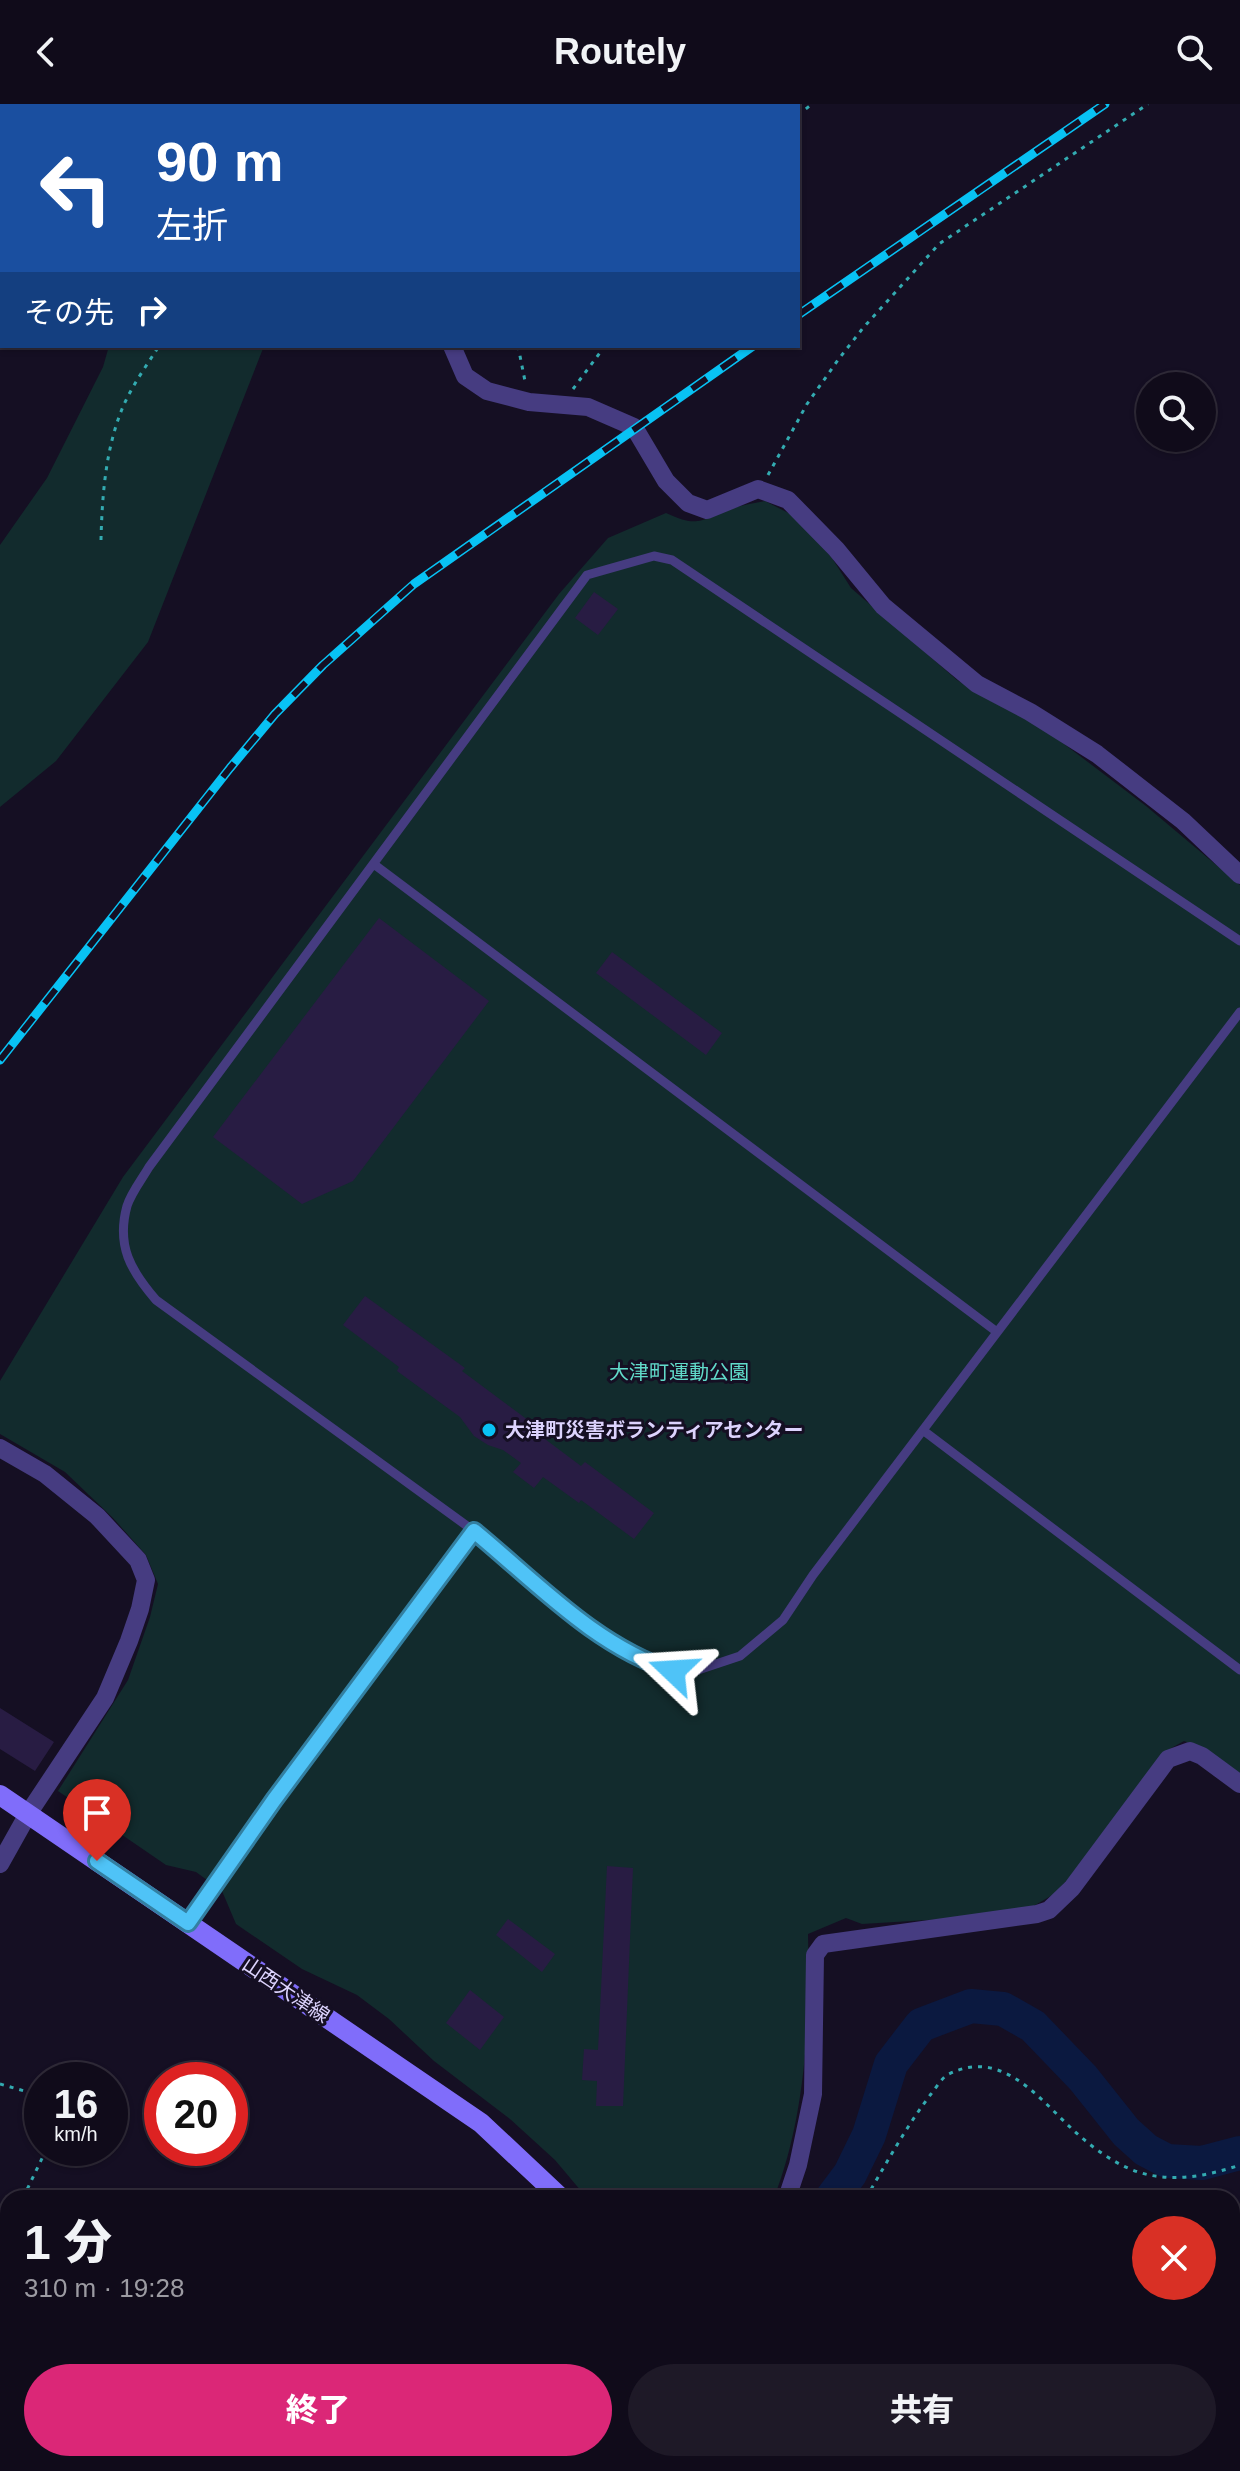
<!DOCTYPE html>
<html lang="ja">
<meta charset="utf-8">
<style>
:root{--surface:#100b1a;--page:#1e1927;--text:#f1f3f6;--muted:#9c9ba2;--line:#302b39;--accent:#db2777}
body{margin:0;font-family:Helvetica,"Noto Sans JP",sans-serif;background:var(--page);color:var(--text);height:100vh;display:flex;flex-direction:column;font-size:30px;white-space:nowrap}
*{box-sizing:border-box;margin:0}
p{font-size:26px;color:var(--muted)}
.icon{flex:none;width:44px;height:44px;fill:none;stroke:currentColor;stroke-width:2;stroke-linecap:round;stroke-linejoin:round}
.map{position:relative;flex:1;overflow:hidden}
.sheet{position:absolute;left:0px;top:2086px;width:1240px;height:282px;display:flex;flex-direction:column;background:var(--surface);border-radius:24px 24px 0 0;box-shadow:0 2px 6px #0004,0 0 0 2px var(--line)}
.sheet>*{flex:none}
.top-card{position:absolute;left:0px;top:0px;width:800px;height:244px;box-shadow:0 2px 6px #0004,0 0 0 2px var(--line);background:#1a4fa0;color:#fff;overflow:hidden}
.buttons{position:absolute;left:1136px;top:268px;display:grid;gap:16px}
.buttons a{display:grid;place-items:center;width:80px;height:80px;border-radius:50%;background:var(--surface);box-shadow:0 2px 6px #0004,0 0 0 2px var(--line);font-size:40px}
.speed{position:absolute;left:24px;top:1958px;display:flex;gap:16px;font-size:40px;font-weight:700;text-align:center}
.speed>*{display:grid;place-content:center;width:104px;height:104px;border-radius:50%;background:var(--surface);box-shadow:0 2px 6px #0004,0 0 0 2px var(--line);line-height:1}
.speed small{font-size:20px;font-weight:400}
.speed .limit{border:12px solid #d22;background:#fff;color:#111}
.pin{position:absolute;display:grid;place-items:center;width:68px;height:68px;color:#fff;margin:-82px -34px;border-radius:50% 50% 50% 0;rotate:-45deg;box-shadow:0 0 8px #0007}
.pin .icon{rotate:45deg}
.me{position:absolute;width:88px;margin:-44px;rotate:290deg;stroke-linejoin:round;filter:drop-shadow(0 0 6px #0008)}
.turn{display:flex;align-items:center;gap:28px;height:168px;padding:0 24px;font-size:36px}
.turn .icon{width:104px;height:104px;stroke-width:2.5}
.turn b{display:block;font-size:56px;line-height:68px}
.then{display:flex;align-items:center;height:76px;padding:0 24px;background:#0003;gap:16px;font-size:30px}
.round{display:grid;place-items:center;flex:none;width:84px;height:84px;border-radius:42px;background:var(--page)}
.summary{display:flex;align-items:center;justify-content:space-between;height:136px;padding:0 24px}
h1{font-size:48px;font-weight:800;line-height:60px}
.action{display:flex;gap:16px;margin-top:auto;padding:16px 24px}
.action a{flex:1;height:92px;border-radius:48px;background:var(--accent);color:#fff;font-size:32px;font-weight:800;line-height:92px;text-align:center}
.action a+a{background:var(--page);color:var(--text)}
header{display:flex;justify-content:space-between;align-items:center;height:104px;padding:0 24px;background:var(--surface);font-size:36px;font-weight:800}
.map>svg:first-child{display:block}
</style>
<header><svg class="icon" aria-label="back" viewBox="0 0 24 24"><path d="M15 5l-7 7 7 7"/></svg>Routely<svg class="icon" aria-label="search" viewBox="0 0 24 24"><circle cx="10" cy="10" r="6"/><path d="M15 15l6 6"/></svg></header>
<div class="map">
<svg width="1240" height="2367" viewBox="0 0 1240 2367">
<rect width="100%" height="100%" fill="#150f23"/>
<path fill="#122b2d" d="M109,242H264L148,538L56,657L0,703V441L47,374L103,263Z
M765,397L798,414L832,454L851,484L957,576L989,596L1039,621L1146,702L1240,781V1671L1205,1645L1184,1637L1166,1647L1070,1773L1054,1790L1032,1803L961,1814L862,1820L846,1814L808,1830C810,1917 806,2011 774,2094H587L555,2056L510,2015L434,1957L389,1915L357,1891L302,1865L236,1820L222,1787L196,1768L166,1761L58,1687L128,1576L150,1513L158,1480L146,1451L113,1414L65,1368L0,1330V1277L123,1073L559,490L608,434L666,409C700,425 701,415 733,404C743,401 754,399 765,397Z"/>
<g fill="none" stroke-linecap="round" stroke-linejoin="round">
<path stroke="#0b1940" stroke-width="34" d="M832,2094L850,2070L869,2031L891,1960L921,1921L971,1902L1003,1905L1033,1922L1083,1974L1126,2028L1146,2046L1167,2057L1202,2059L1240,2049"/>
</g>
<path fill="#281c43" d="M594,488L618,505L598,531L575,514Z
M379,814L489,897L353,1077L302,1100L213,1033Z
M612,848L722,929L706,951L596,869Z
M365,1192L465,1264L462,1267L544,1328L541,1332L581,1362L585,1358L654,1409L634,1435L581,1396L579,1399L543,1373L534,1384L513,1368L521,1359L503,1346L488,1341L474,1332L460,1313L397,1267L399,1263L343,1221Z
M0,1604L54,1638L35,1667L0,1645Z
M607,1762L633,1764L623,2002H596L597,1977L582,1976L584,1945L598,1946Z
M508,1815L555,1850L542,1868L496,1831Z
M470,1886L504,1913L480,1946L446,1919Z"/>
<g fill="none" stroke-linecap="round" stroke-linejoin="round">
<path stroke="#33abb1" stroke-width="3" stroke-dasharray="4 6" stroke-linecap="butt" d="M507,0V2
M235,2L236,0
M798,11L812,0
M518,242L525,277
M573,285L605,242
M768,371L807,300L838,256L863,224L939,140L1148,0
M101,436C102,395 105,352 119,313C128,287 145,264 159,242
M0,1980L42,1992
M23,2094L47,2044
M866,2094C887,2058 906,2023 931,1990C936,1984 941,1975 947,1971C1000,1943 1037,1992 1071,2024C1090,2042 1114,2060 1138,2068C1172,2079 1207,2072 1240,2061
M0,2136L8,2121
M1232,2295L1240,2300
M0,2330L8,2334
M54,2360L66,2367
M882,2360L892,2367
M157,2367L187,2363L196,2367
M746,2367L748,2360
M1044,2367L1049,2360"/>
<path stroke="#463c81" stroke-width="9" d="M375,761L997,1228
M1240,837L672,456L654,452L587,471L149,1063C142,1075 131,1089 127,1102C116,1142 131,1167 156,1196L474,1427L609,1539L646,1559L673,1567H695L740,1552L783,1516L813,1471L1240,908
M924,1327L1240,1566"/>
<path stroke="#463c81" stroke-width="18" d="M297,0L298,2
M452,242L465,272L487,287L529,298L588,303L634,323L666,377L688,399L707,406L758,385L788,396L836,445L883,502L977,580L1030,608L1097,650L1183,717L1240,771
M0,1344L45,1370L97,1412L138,1456L146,1476L140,1505L129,1537L105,1594L28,1710L0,1760
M188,1819L274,1696L474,1427
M787,2094L798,2061L813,1990L815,1851L823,1840L1037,1810L1049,1806L1072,1784L1168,1655L1190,1647L1202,1652L1240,1680"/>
<path stroke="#806dfa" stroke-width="20" d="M0,1691L481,2019L561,2094
M666,2360L667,2367"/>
<g stroke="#08c2f4" stroke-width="9">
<path id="rail" d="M798,211L1105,0
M0,956L230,664L275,610L323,561L414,480L753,242"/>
</g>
<use href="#rail" stroke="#150f23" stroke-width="6" stroke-dasharray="18" stroke-linecap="butt"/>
</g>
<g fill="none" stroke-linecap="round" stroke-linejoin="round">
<g stroke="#337fa1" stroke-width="20">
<path id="route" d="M97,1757L188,1819L274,1696L474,1427C536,1478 596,1543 673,1567"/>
</g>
<use href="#route" stroke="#4fc3f7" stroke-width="14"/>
</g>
<circle fill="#08c2f4" stroke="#150f23" stroke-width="3" cx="489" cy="1326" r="8"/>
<g text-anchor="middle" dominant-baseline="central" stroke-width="6" stroke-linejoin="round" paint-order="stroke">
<g font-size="20" fill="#61dbca" stroke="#150f23">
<text x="679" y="1268">大津町運動公園</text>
</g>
<g font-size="20" font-weight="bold" fill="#dcd3fd" stroke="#150f23" text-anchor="start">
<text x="505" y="1326">大津町災害ボランティアセンター</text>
</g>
<g font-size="20" fill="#dcd3fd" stroke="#150f23">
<text transform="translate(286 1886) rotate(34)">山西大津線</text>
</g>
</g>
</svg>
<div class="buttons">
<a><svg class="icon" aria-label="search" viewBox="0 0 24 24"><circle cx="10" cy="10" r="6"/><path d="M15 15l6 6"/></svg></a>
</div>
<div class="speed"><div>16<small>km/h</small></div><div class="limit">20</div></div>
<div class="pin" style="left:97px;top:1757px;background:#d93025"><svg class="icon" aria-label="arrive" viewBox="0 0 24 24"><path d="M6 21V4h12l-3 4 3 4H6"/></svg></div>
<svg class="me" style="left:673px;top:1567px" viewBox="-20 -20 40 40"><path d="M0-17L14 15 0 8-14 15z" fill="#4fc3f7" stroke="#fff" stroke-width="4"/></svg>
<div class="top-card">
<div class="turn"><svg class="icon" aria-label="left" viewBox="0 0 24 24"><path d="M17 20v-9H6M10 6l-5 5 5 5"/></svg><div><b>90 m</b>左折</div></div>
<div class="then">その先<svg class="icon" aria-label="right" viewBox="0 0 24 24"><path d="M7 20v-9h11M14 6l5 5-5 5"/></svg></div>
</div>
<section class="sheet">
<div class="summary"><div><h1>1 分</h1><p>310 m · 19:28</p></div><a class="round" style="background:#d93025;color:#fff"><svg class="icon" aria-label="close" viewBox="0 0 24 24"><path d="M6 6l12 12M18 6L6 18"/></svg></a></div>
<div class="action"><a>終了</a><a>共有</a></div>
</section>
</div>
